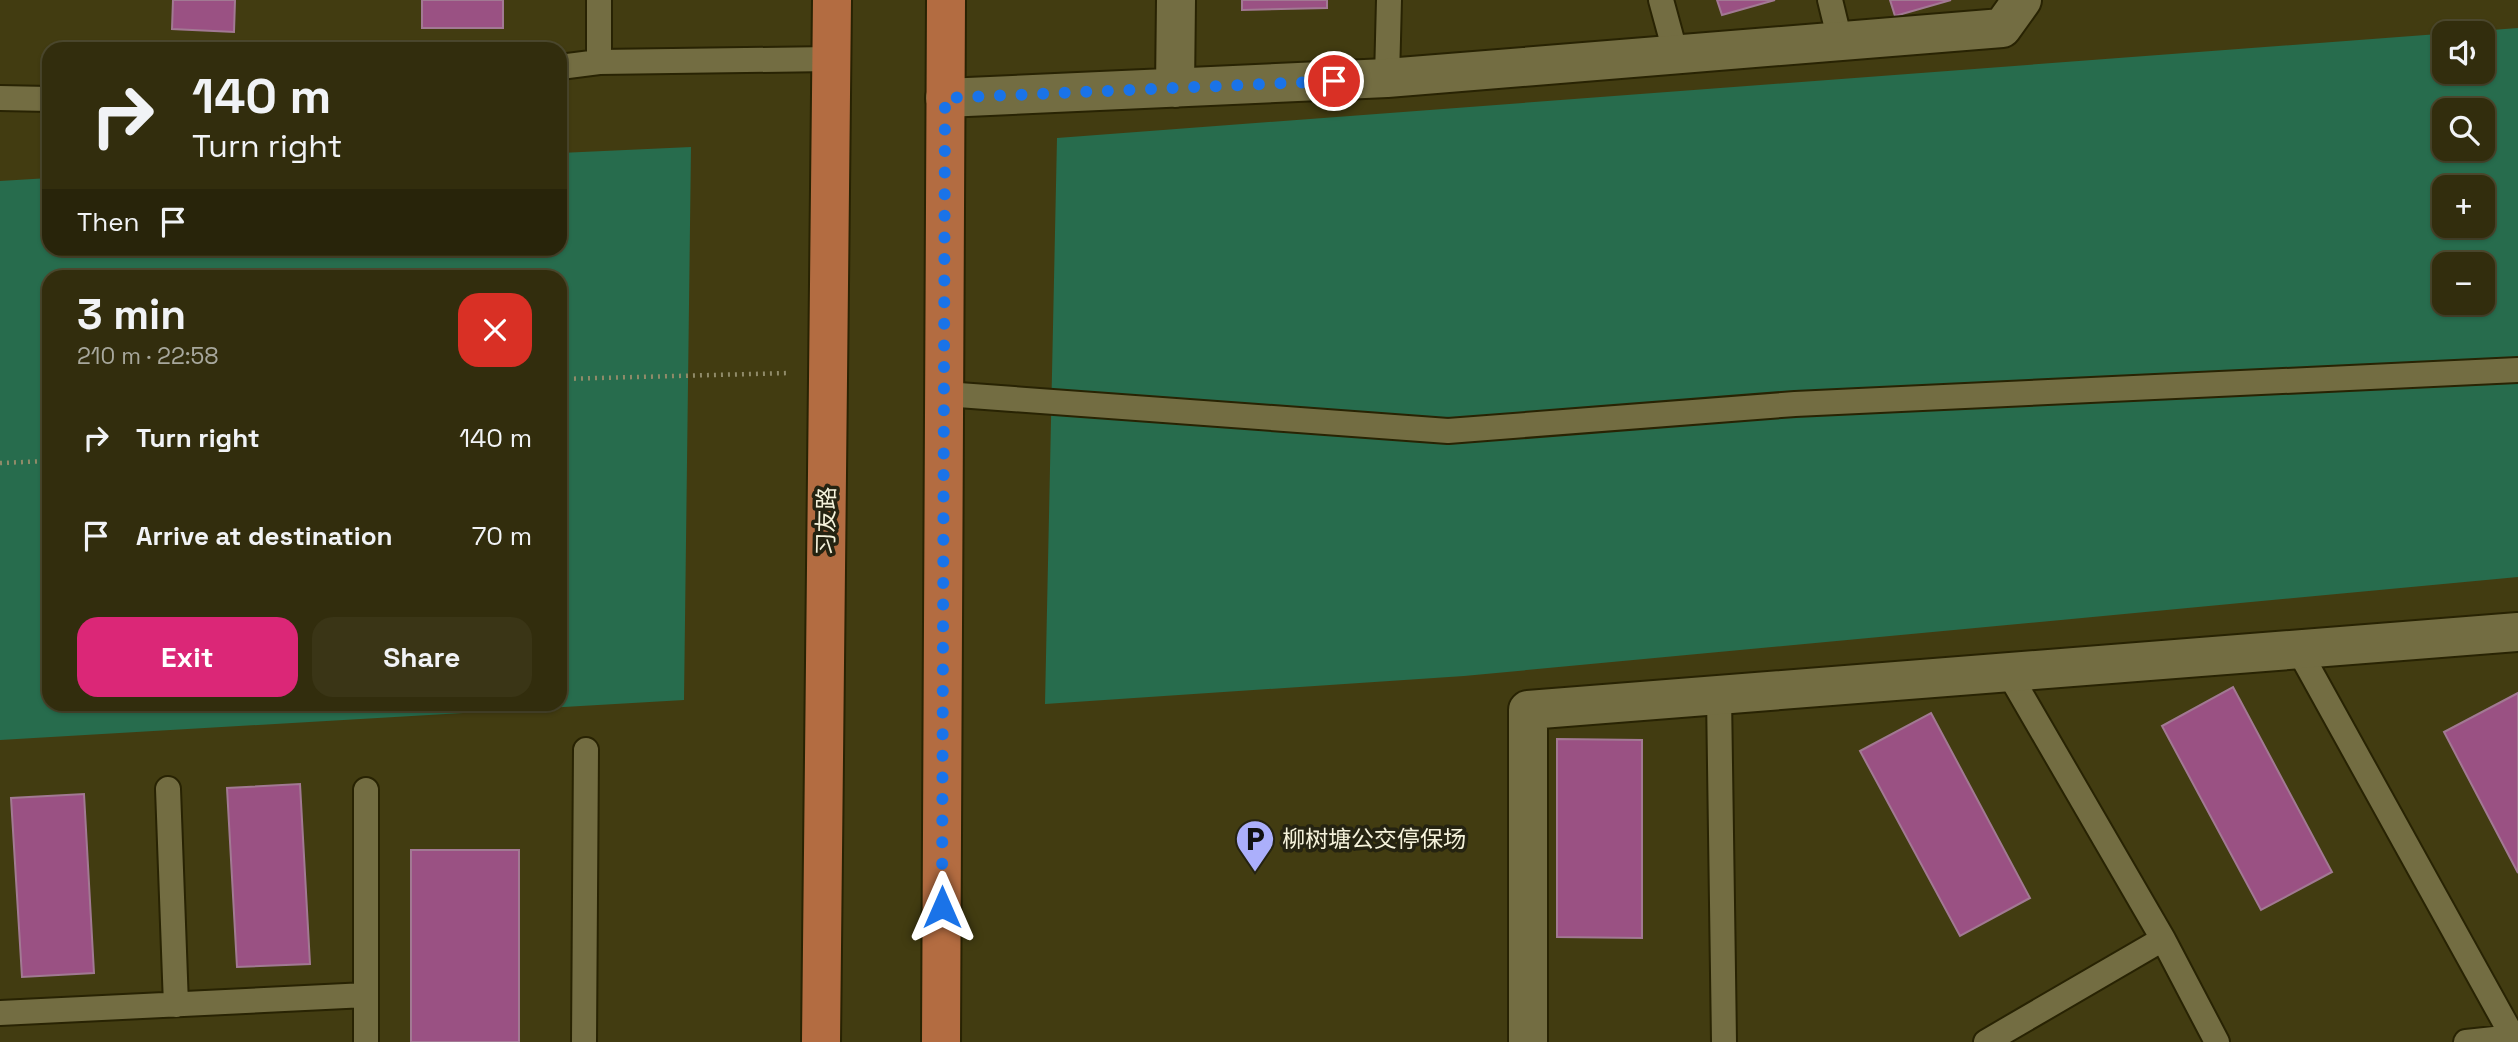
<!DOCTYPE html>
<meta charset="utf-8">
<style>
:root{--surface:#322d0d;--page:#3a3516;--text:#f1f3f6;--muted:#a8a89d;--line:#4d492e;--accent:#db2777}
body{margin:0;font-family:"Space Grotesk","Noto Sans SC",sans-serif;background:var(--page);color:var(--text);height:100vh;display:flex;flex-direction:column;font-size:26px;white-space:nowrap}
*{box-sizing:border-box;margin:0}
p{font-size:23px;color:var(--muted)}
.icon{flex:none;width:38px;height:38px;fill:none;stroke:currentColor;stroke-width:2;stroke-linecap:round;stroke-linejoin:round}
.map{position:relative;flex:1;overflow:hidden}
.details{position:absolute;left:42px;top:270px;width:525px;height:441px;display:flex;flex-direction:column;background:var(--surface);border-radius:21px;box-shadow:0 2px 5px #0004,0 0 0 2px var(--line)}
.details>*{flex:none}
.guide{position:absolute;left:42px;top:42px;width:525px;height:214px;border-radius:21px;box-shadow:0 2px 5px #0004,0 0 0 2px var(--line);background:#322d0d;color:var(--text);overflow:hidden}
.fabs{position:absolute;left:2432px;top:21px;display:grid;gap:14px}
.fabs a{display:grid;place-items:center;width:63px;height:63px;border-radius:14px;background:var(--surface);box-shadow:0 2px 5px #0004,0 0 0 2px var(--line);font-size:35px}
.pin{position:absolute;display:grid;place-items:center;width:60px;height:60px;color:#fff;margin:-30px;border:4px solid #fff;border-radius:50%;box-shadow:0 2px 7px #0007}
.me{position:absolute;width:77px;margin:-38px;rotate:0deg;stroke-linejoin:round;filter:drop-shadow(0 0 5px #0008)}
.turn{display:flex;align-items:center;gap:24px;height:147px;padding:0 35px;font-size:32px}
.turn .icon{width:91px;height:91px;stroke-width:2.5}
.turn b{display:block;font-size:49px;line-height:60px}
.then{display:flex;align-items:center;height:66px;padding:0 35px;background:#0003;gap:14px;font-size:26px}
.round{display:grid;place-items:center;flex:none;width:74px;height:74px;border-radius:21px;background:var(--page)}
.overview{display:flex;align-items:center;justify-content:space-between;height:119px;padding:0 35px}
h1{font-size:42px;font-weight:600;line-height:52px}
.cta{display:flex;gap:14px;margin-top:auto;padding:14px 35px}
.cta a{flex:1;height:80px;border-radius:21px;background:var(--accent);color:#fff;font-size:28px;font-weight:600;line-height:80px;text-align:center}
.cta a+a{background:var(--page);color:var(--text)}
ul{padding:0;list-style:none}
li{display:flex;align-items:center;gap:21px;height:98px;padding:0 35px}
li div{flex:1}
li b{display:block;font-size:26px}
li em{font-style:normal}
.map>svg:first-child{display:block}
</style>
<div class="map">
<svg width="2518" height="1042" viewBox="0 0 2518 1042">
<rect width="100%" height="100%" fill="#423c11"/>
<path fill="#276c4d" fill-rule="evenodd" d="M2518,28V577L1464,676L1045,704L1057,138ZM2445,33H2483V72H2445ZM2445,110H2483V149H2445ZM2445,187H2483V226H2445ZM2445,264H2483V303H2445Z
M691,147L684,700L0,740V181L49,178V248H560V153ZM49,276H560V704H49Z"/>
<path fill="#9a5183" stroke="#a27993" stroke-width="2" d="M173,0H235L234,32L172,29Z
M422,0H503V28H422Z
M1242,0H1327V8L1242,10Z
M1717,0H1775L1722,15Z
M1890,0H1951L1895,16Z
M2233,687L2332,872L2261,910L2162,726Z
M2518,693V873L2444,732Z
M1931,713L2030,898L1960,936L1860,751Z
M1557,739L1642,740V938L1557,937Z
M300,784L310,964L237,967L227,788Z
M84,794L94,973L22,977L11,798Z
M411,850H519V1042H411Z"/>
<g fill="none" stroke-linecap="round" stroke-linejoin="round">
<g stroke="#282303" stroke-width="28">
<path id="lane" d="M1661,0L1676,55
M1830,0L1840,41
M599,62V0
M560,67L599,62L831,59
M1387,78L1389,0
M0,98L49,99
M945,394L1448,431L1795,404L2518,370
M2298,649L2513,1037
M2008,672L2163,939
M1719,695L1724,1042
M168,789L176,1005
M0,1013L366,995
M366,1042V790
M584,1042L586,750
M1986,1042L2163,939L2217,1042
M2466,1042L2513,1037L2516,1042"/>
</g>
<g stroke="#282303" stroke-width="42">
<path id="street" d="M1175,88L1176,0
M945,98L1387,78L2002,28L2022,0
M1528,1042V710L2518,632"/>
</g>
<g stroke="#282303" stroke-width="42">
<path id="primary" d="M821,1042L832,0
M941,1042L946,0"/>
</g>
<path stroke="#908b69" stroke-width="4.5" stroke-dasharray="2 5" stroke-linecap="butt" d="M560,379L790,373
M0,463L49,461"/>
<use href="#lane" stroke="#736d42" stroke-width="24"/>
<use href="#street" stroke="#736d42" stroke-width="38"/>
<use href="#primary" stroke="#b36c41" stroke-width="38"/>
</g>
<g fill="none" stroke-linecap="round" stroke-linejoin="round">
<path stroke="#1a73e8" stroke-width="12" stroke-dasharray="0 21.6" d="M942,907L945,98L1334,81"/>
</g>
<defs>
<g id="parking-pin" transform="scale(2.0125)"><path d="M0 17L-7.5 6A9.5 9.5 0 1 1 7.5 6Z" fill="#abaffb" stroke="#252311"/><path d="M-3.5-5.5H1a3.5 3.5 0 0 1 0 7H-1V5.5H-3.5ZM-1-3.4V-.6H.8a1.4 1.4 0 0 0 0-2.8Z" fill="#111"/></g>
</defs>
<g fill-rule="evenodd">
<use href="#parking-pin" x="1255" y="839"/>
</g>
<g text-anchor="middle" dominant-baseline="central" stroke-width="7" stroke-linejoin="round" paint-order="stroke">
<g font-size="23" fill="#f5f2db" stroke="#252311">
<text transform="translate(826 521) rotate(-89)">习友路</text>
</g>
<g font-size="23" fill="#f5f2db" stroke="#252311" text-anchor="start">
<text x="1282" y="839">柳树塘公交停保场</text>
</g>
</g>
</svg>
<div class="fabs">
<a><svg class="icon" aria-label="sound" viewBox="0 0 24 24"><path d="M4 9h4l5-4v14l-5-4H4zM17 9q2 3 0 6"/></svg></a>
<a><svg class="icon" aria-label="search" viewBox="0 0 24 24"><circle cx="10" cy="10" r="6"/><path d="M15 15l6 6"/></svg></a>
<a>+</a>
<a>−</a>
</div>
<div class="pin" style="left:1334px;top:81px;background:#d93025"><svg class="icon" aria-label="arrive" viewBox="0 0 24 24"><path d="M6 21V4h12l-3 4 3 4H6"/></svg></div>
<svg class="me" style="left:942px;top:907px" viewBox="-20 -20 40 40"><path d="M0-17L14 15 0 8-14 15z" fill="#1a73e8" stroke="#fff" stroke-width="4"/></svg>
<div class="guide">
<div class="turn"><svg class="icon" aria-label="right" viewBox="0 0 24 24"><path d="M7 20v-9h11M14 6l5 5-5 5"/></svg><div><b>140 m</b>Turn right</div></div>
<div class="then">Then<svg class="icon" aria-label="arrive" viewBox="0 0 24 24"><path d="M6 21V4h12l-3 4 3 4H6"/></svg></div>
</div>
<section class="details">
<div class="overview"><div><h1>3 min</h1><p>210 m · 22:58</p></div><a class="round" style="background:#d93025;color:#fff"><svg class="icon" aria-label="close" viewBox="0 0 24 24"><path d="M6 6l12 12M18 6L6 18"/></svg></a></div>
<ul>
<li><svg class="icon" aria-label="right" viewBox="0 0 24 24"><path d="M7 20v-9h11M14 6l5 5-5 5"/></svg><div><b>Turn right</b></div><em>140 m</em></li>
<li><svg class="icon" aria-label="arrive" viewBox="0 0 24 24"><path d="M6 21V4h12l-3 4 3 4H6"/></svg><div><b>Arrive at destination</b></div><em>70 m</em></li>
</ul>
<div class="cta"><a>Exit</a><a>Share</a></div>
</section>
</div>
